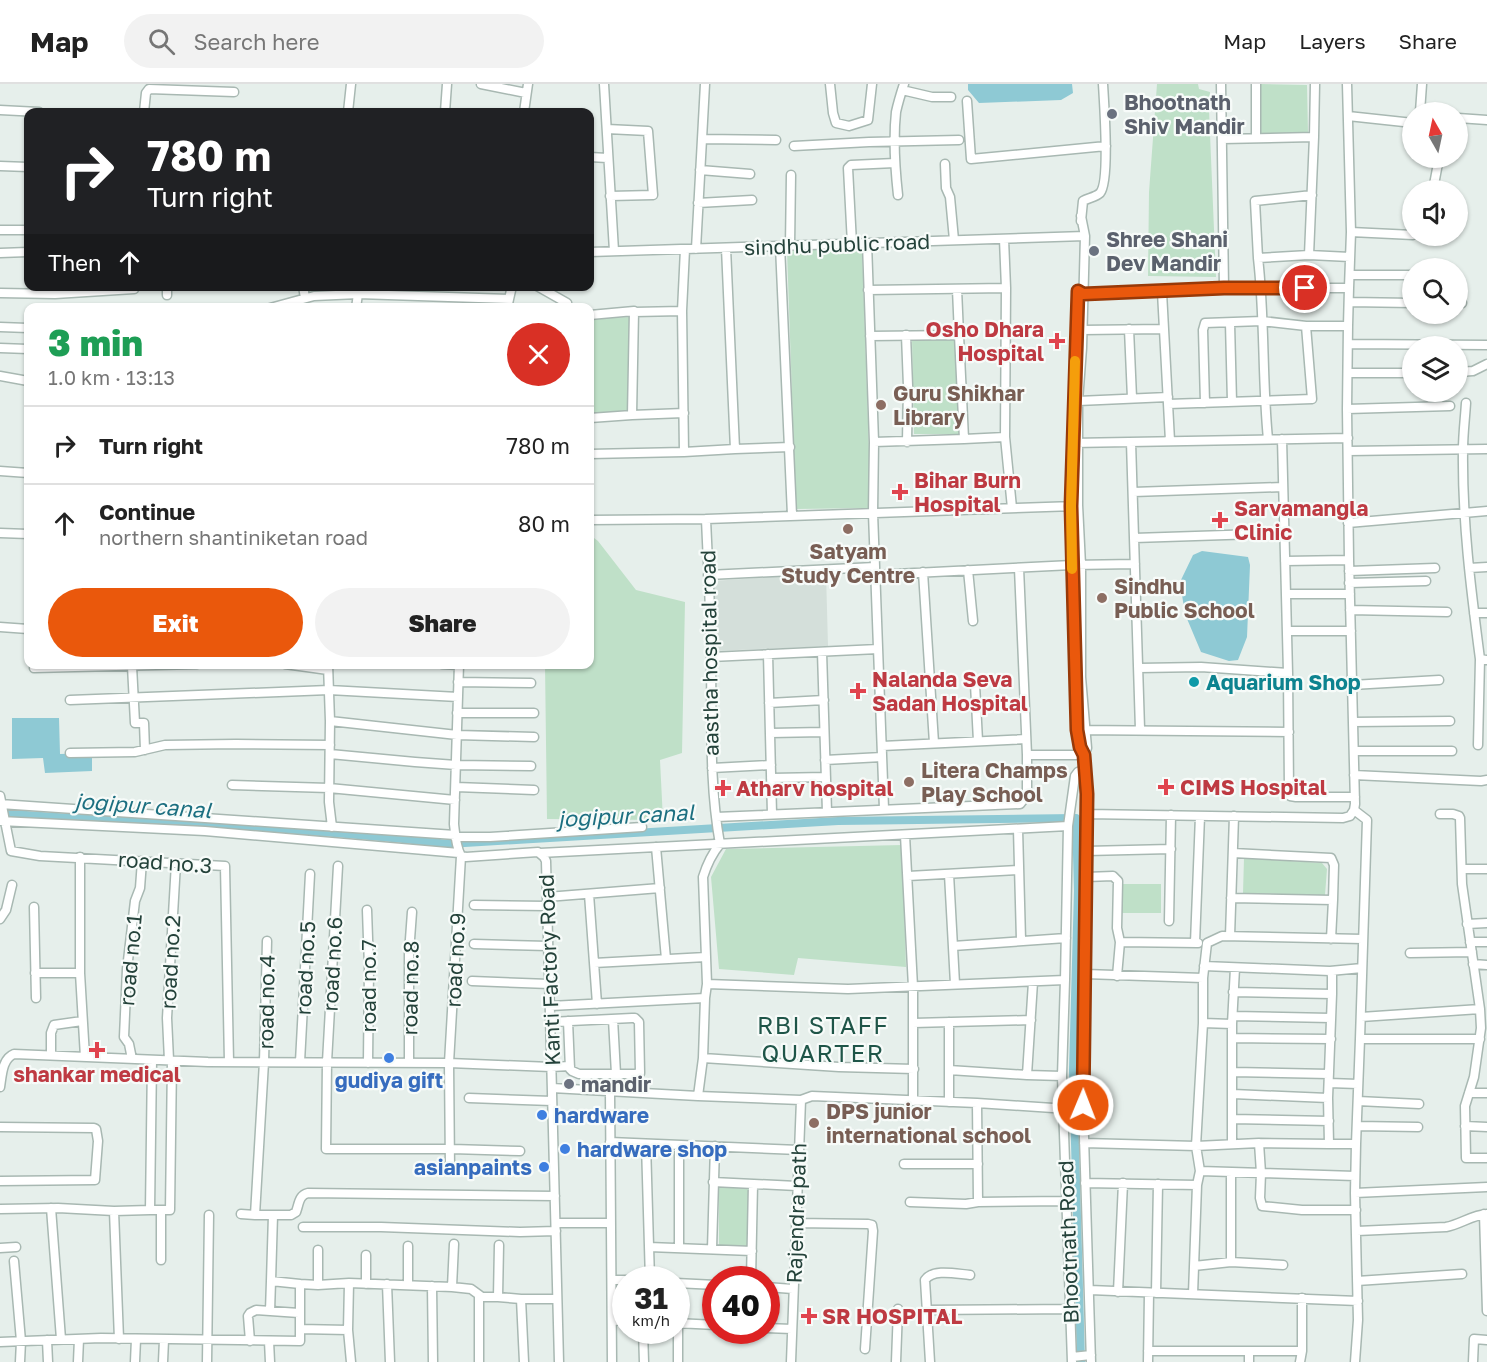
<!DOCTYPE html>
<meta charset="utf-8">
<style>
:root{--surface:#fff;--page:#f2f2f2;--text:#222;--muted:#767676;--line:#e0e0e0;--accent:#ea580c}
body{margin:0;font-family:"Golos Text",sans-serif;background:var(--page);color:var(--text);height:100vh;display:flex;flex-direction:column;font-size:22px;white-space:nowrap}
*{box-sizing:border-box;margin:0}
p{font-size:20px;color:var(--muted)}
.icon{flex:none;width:33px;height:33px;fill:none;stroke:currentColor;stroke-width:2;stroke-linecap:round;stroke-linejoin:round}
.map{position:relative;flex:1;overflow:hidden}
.side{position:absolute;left:24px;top:219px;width:570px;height:366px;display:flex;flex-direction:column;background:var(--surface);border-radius:12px;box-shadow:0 2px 4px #0004}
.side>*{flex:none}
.top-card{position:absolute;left:24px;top:24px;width:570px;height:183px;border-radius:12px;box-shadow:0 2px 4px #0004;background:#202124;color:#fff;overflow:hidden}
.needle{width:39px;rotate:351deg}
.fabs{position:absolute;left:1402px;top:18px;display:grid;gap:12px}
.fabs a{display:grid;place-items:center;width:66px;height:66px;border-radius:50%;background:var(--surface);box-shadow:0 2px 4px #0004;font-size:30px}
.speed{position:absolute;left:612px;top:1182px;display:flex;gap:12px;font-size:30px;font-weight:700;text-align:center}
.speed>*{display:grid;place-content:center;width:78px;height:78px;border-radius:50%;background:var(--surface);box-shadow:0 2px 4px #0004;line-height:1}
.speed small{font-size:15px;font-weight:400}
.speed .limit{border:9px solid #d22;background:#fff;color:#111}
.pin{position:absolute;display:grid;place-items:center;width:51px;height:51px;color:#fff;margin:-26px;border:3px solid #fff;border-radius:50%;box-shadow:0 2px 6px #0007}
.me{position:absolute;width:66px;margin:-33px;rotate:1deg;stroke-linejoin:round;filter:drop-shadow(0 0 4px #0008)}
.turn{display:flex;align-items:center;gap:21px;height:126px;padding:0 24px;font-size:27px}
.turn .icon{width:78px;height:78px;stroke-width:2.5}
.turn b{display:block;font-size:42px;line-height:51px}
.then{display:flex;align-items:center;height:57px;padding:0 24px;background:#0003;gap:12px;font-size:22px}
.round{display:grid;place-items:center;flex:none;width:63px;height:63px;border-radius:32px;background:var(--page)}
.overview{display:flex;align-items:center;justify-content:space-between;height:102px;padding:0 24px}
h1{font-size:36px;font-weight:800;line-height:45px;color:#1e9e55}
.button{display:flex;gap:12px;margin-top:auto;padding:12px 24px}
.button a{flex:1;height:69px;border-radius:36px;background:var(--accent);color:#fff;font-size:24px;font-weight:800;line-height:69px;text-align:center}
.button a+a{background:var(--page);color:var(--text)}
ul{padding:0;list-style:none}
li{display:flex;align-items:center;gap:18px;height:78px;padding:0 24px;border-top:2px solid var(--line)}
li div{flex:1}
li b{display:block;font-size:22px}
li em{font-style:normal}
header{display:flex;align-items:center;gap:36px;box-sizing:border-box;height:84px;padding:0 30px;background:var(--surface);border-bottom:2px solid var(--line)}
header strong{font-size:28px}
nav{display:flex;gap:33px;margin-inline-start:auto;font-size:21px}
.search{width:420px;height:54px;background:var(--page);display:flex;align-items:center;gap:15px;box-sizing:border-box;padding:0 21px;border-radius:33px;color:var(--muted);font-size:22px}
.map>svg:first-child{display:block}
</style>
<header>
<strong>Map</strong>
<div class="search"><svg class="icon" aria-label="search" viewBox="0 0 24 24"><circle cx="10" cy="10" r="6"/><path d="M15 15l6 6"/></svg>Search here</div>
<nav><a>Map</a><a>Layers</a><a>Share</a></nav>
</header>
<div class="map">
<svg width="1487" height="1278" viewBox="0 0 1487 1278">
<rect width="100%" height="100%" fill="#e6efeb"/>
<path fill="#d4dfda" d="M826,489L828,562L716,567L713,497Z"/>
<path fill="#bfe0c8" d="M1157,0H1198L1199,5L1210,8L1209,26L1216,193L1148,192L1149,108Z
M1260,0L1307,1L1308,49H1260Z
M862,164L871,424L796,425L787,167Z
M633,233L631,327L590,329V234Z
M955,254L959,350H914L912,255Z
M590,451L598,457L636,506L685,518L682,669L660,676L663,736L547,735L545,581L590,580Z
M902,761L906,883L798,874L794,891L719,885L711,793L726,765Z
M1244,774L1322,779L1327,785L1325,811L1243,809Z
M1121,800H1161V829H1119Z
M719,1104H751V1163L719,1162Z"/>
<path fill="#8ec9d4" d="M968,0H1072L1073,9L1061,16L979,19L968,6Z
M1202,467L1248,473L1250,481L1247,553L1238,576L1229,577L1201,568L1185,530L1180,498L1193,471Z
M12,634H59L60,670L92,669V687L45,689L43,674L12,675Z"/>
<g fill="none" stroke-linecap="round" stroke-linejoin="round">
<path stroke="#8ec9d4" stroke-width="8" d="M0,729C149,741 299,742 448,760L838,737L1076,734L1078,807L1073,986L1081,1278"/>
<g stroke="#a8b8b2" stroke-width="11">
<path id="minor" d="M481,0L526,9
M604,0L614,167
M830,0L833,29L836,39L849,42L868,36L872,0
M1221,0L1224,204
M902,6L932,13H951
M967,17L971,75L1106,62
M0,26L39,28
M144,28L146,9L149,5L234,8
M348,28L351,0
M445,28L447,0
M524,28L528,0
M1420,28L1422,0
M1348,32L1413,39
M1458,34L1487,36
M607,45L648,47L653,111L610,112
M1314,53L1315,0
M1256,54V0
M702,55L776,56
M1222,55L1314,53L1309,171L1258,174C1265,234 1262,295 1268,355
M794,62L869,58L959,56
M590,73L607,74
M945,80L946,104L950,113L954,156
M0,82L28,83
M700,86L750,90
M1433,106L1439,74
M898,111C895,84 893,56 896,28C898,19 901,9 904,0
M698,119L752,116
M1081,132L1085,152L1082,264L1078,317V421L1081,481V593L1087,664L1084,671L1087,710L1083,1021L1091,1278
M1081,137L1083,117C1088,114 1096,113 1100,109C1110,98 1104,18 1103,0
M0,146H28
M1351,148L1413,151
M1004,155L1006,204L1005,353L1012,424
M867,159L874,358L873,429L884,725
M852,160L848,84L851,81L895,79
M780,162L792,431
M790,162L791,91
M685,165L682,227L684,368L735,365L726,164
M696,165L705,0
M590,168L1085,152
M0,169L28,168
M1309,171L1350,173
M1258,174L1255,117L1312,111
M1350,191H1413
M167,202V211
M303,202L305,214
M537,202L567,219L564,224
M957,205L959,251
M868,206L1006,204
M1080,208L1083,210L1224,204H1349L1351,148L1347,0
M1162,208L1170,357
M0,209L55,210L134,205
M1349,218L1413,219
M1458,219H1462
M270,224L314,212L358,210L509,215
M356,224L358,210
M507,224L512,202
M634,228L682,227
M590,231L634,227L632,331L684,329
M1230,239L1232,318
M1348,242L1349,204
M0,243L28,244
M1129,245L1132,314
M1082,246L1164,245
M906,251L908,302L907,358
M870,252L959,251L964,355L874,358
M1349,260L1487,261
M0,264L28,265
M1458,288L1473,287L1487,280
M1348,289H1413
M1074,290L1078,207
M0,292L28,297
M1078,317L1168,313
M1205,319L1203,246L1205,239L1262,237L1306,242
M1466,319C1465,335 1463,350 1463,366C1462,436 1471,506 1480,575L1487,576
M1347,325L1450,322
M590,334L632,331
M964,355L1005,353
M1282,355L1288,589L1289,708L1290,712L1296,713H1355
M1131,358L1140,645
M1072,359L1348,354
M735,365L790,363
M1072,366L1071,422L1077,646L1080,663L1084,671
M1348,367L1487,365
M590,370L684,368
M0,387L28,389
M1133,408L1283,403
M590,436L706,435L1075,422
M1348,439L1487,427
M0,449L28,450
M1134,454L1285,449
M1285,477L1349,476
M1469,484L1487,483
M968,486L973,537
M1349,487L1435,484
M923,488L934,659
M708,491L875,483
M875,491L1072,481L1135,480
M1349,499L1426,497
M1286,510H1350
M1350,526L1447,528
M1474,529H1487
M0,543L28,545
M1287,547H1351
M822,568L827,728
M768,570L772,730
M711,573L878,565
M285,580L328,586
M328,580L330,637L329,718L332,743
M442,580L459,581
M459,580L454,740C455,750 456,763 461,772L466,773L538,768L544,773L546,777L559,1278
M132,582L135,639H144L145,666
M34,584L197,580
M1139,584L1201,583L1288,589
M458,598L531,599
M975,600L978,657
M1352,601L1439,596
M70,616L329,606L458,613
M769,619L824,616
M457,629H534
M330,637L457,651L534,653
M1353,638L1450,637
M1079,646L1289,648
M770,649L824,648
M1478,661L1480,575
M882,662L1026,655
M1354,667H1452
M70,669L135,668L165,661L236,660L330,661
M330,670L415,678L456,681L531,682
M1027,671H1084
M825,676L882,673
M712,684L771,681
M1354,691L1481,697L1487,696
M771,694L826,693
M232,701L329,704L455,716
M456,703L534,706
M0,712L11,767L40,772L225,782L229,978
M0,720L455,751
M1354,726L1367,736L1360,955L1356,1060L1355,1109L1358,1236L1355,1278
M1087,730L1343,734L1350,732L1354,726L1355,720L1349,476L1347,325L1348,242H1306L1312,315L1168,320
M1440,730H1453L1459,732L1460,734L1462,800L1480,925
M716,733L1020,720L1027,711V671L1019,484
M0,737L205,747L459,769
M1018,745L1021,856
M905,751L913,903V1017
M455,753H490L642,743
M656,763L666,875
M1086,767L1171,765
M540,769L1068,742
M80,773V889L85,973
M338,782L327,978L326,1065H452L520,1067
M1462,785H1487
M949,790L955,900
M908,792L1019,786
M1086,793L1113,792L1118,797L1117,844L1120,858L1117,892
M589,810L597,920
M547,813L660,804
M1231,814L1333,816L1334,781L1331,774L1233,769
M474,821L547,822
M34,823L36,914
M367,826L369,883L368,979
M0,835L6,826L12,801
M1169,837L1171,731
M1467,840L1487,839
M1230,852L1234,732
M1331,855L1333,816
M1120,858L1198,859
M1470,858H1487
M1195,859L1200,732
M474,860L548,862
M953,862L1066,854
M1410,869L1472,868
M594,879L706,873
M1473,880L1487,881
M1204,882L1330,887L1332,891V910L1328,1014L1329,1060L1259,1059L1261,1089L1260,1114L1262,1122L1302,1126H1356
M1330,887L1362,884
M35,889H80
M1085,890L1203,894L1207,859L1222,852L1363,855
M472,897L549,900
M707,900L848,905L1065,896
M1233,908L1332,910
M550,922L705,914L707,900L703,793C707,780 711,771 720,760C709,700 712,638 711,577C711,530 708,482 706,435
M1233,932L1331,934
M1361,933L1480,925L1481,944L1474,993L1465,1022L1466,1074H1487
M613,935L616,990
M550,938L632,934H635L639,938L640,989L635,990H579L572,987L570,985L568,937
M949,938V1018
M913,939L1031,936
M1203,939L1232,940
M1232,954L1331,955
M1360,955H1480
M51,971V949L54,941L82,937
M703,974L839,983L914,985
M132,975L129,960L124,953L127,885L135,817L140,804L142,777
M169,976L167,934L176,779
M300,978L310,790
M409,979V869L412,828
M949,986L1027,991L1062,992
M1233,988L1329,990
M1027,991L1033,898
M1329,999L1358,1000
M0,1003C2,991 2,975 14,970L208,978L449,979L551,983L570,982
M552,1004L698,1012L801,1016L812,1012L977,1019L1053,1024L1083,1021
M610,1008L612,1278
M1469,1009H1487
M1233,1010L1328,1014
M698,1012L703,974L705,914
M469,1014L552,1017
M1358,1017L1419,1020
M977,1019L978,1118
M1232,1035L1329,1037
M1357,1042L1418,1043
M1465,1042L1487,1043
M0,1043L94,1044L96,1045L98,1057L95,1096L0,1097
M610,1058L799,1066
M1084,1059L1196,1062L1203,939V894
M646,1060L650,1196
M1232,1060V940L1235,884
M1329,1060H1356
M904,1080H978
M450,1086L449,979L461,772
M1200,1087L1355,1092
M1231,1088V1178
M713,1098L797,1102
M1085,1099L1197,1101
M1355,1109L1487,1103
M910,1118L966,1120L978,1118L1066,1117
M51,1124L61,1255
M0,1125L58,1124L114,1127L119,1255
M150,1126H170L172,977
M161,1126V1176
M114,1127L150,1126L152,976
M241,1130L255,1131L264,978L267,857
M1484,1130L1487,1227
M255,1131H291L296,1128C299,1120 299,1111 308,1109L555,1112
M556,1139H611
M796,1139L868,1140L872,1141L873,1147L865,1265
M303,1143H381L520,1148L556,1147
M1357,1147L1446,1143C1461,1140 1472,1131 1487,1130
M499,1161L498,1213L521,1215H557
M408,1162V1201
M649,1163L752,1167
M0,1164L16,1163
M679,1164V1061
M712,1165L715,1062
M318,1166V1201L349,1199L452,1203L471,1205L482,1213H498
M366,1171V1200
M14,1177L21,1257L20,1278
M1194,1182L1231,1178L1283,1181
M612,1196H626
M751,1196L753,1100
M1357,1197L1462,1190
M349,1199L348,1246L351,1278
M676,1199L716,1201
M300,1200L318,1201
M387,1200L390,1278
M432,1202L433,1278
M452,1203L454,1160
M766,1203L793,1205
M1090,1206L1358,1217
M1118,1208L1123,1099
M1156,1209L1158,1100
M1193,1210L1197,1101L1200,1087L1196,1062L1259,1059
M521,1215L524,1278
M927,1226L1070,1225
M270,1227L271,1197
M612,1236L626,1237
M676,1239L716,1241
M766,1244L792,1245
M300,1245L348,1246
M643,1246L644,1278
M47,1256L48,1278
M250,1257L248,1232L250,1229L256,1226L299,1229
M269,1257L270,1278
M0,1258L101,1254L300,1257V1200L271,1197L273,1131
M1148,1267H1302
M1249,1267V1278
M1072,1273L1091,1271
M78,1278L79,1255
M135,1278L136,1255
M163,1278L164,1256
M207,1278L209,1131
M479,1278V1211
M678,1278V1239
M791,1278L801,1016
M896,1278L898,1225
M930,1278L925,1196C933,1184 957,1190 970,1191
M1072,1278L1062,992L1065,896L1068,742L1075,692L1078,688L1085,685
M1148,1278L1149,1209
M1300,1278L1302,1267V1214
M1473,1278L1474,1255L1487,1256"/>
</g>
<use href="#minor" stroke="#fff" stroke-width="8"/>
</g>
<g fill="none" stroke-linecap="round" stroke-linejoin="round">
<g stroke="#983908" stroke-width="15">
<path id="route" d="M1083,1021L1087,710L1084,671L1080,663L1077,646L1071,422L1078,207L1083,210L1224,204H1305"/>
</g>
<use href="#route" stroke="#ea580c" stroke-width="10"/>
<path stroke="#f59e0b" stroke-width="10" d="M1072,485L1071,422L1075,277"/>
</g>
<g fill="#6b7280" stroke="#f7fbf9" stroke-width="2">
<circle cx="1112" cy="30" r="6"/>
<circle cx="1094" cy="167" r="6"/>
<circle cx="569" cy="1000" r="6"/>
</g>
<g fill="#e0444e" stroke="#f7fbf9" stroke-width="2">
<path d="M1054 248h6v6h6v6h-6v6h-6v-6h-6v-6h6z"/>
<path d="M897 399h6v6h6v6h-6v6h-6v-6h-6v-6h6z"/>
<path d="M1217 427h6v6h6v6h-6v6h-6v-6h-6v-6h6z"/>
<path d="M855 598h6v6h6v6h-6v6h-6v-6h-6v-6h6z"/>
<path d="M1163 694h6v6h6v6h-6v6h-6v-6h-6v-6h6z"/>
<path d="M720 695h6v6h6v6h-6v6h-6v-6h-6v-6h6z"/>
<path d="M94 957h6v6h6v6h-6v6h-6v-6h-6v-6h6z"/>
<path d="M806 1223h6v6h6v6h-6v6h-6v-6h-6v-6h6z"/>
</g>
<g fill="#8d6e63" stroke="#f7fbf9" stroke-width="2">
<circle cx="881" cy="321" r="6"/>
<circle cx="848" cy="445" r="6"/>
<circle cx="1102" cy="514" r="6"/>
<circle cx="909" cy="698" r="6"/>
<circle cx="814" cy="1039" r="6"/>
</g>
<circle fill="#0f9aa8" stroke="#f7fbf9" stroke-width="2" cx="1194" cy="598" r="6"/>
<g fill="#3f7fe0" stroke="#f7fbf9" stroke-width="2">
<circle cx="389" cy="974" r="6"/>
<circle cx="542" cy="1031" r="6"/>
<circle cx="565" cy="1065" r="6"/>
<circle cx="544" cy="1083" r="6"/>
</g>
<g text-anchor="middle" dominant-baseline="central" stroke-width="4.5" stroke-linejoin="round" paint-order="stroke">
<g font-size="21" font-weight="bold" fill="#5b616d" stroke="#f7fbf9" text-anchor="start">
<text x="1124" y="18">Bhootnath<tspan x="1124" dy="24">Shiv Mandir</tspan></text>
<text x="1106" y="155">Shree Shani<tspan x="1106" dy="24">Dev Mandir</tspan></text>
<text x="581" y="1000">mandir</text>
</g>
<g font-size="21" fill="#24423a" stroke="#f7fbf9">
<text transform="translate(837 160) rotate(-2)">sindhu public road</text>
<text transform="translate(709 569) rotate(-91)">aastha hospital road</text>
<text transform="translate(165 778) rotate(4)">road no.3</text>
<text transform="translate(130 876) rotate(-85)">road no.1</text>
<text transform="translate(455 876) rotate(-87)">road no.9</text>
<text transform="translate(170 878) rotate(-87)">road no.2</text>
<text transform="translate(332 880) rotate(-87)">road no.6</text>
<text transform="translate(305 884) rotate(-87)">road no.5</text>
<text transform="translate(549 886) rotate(-92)">Kanti Factory Road</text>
<text transform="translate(368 902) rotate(-90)">road no.7</text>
<text transform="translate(410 904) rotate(-89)">road no.8</text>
<text transform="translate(266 918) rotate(-89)">road no.4</text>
<text transform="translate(796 1129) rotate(-88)">Rajendra path</text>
<text transform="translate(1068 1158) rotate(-92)">Bhootnath Road</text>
</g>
<g font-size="21" font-weight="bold" fill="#be3a42" stroke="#f7fbf9" text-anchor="start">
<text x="1044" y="245" text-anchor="end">Osho Dhara<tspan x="1044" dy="24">Hospital</tspan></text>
<text x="914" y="396">Bihar Burn<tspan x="914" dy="24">Hospital</tspan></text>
<text x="1234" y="424">Sarvamangla<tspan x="1234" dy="24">Clinic</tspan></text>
<text x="872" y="595">Nalanda Seva<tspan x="872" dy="24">Sadan Hospital</tspan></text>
<text x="1180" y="703">CIMS Hospital</text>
<text x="736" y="704">Atharv hospital</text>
<text x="97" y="990" text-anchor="middle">shankar medical</text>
<text x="822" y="1232">SR HOSPITAL</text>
</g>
<g font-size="21" font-weight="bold" fill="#785e54" stroke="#f7fbf9" text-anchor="start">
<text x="893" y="309">Guru Shikhar<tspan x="893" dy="24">Library</tspan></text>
<text x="848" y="467" text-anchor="middle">Satyam<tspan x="848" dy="24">Study Centre</tspan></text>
<text x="1114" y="502">Sindhu<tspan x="1114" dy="24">Public School</tspan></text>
<text x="921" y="686">Litera Champs<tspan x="921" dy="24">Play School</tspan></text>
<text x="826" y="1027">DPS junior<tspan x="826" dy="24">international school</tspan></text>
</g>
<g font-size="21" font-weight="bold" fill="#0d838f" stroke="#f7fbf9" text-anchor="start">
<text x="1206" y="598">Aquarium Shop</text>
</g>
<g font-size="21" font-weight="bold" fill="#366cbe" stroke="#f7fbf9" text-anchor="start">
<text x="389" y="996" text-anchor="middle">gudiya gift</text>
<text x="554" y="1031">hardware</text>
<text x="577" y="1065">hardware shop</text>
<text x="532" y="1083" text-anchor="end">asianpaints</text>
</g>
<g font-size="22" font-style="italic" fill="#1c6f80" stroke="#f7fbf9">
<text transform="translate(143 721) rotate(4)">jogipur canal</text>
<text transform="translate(626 731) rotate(-3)">jogipur canal</text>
</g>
<g font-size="24" letter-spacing="1.5" fill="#1f5548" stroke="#f7fbf9">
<text x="823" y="940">RBI STAFF<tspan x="823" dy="28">QUARTER</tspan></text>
</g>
</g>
</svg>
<div class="fabs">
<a><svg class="needle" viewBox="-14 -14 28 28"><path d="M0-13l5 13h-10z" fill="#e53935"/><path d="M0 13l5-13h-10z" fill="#767676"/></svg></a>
<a><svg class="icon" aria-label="sound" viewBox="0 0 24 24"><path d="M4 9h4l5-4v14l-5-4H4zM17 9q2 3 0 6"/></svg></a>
<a><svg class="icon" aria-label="search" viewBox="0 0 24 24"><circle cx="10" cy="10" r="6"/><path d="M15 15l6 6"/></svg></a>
<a><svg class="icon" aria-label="layers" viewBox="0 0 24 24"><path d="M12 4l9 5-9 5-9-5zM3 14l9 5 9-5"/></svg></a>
</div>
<div class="speed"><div>31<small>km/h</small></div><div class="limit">40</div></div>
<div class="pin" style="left:1305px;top:204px;background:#d93025"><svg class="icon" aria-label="arrive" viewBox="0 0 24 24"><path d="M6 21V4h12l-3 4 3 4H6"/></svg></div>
<svg class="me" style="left:1083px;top:1021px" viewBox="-20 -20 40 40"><circle r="17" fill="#ea580c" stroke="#fff" stroke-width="3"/><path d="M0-11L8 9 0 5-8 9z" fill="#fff"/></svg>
<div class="top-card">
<div class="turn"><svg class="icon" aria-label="right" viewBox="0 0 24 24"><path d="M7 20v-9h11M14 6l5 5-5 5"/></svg><div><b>780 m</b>Turn right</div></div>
<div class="then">Then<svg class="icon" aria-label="ahead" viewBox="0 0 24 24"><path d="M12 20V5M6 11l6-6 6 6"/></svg></div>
</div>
<section class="side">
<div class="overview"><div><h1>3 min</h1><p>1.0 km · 13:13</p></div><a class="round" style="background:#d93025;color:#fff"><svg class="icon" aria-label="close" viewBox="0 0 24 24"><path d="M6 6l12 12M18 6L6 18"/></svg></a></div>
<ul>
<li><svg class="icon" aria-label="right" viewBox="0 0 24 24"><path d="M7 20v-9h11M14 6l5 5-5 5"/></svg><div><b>Turn right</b></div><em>780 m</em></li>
<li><svg class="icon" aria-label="ahead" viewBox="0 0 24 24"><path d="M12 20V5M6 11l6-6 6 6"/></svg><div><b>Continue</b><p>northern shantiniketan road</p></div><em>80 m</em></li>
</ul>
<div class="button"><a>Exit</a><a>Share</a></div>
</section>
</div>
